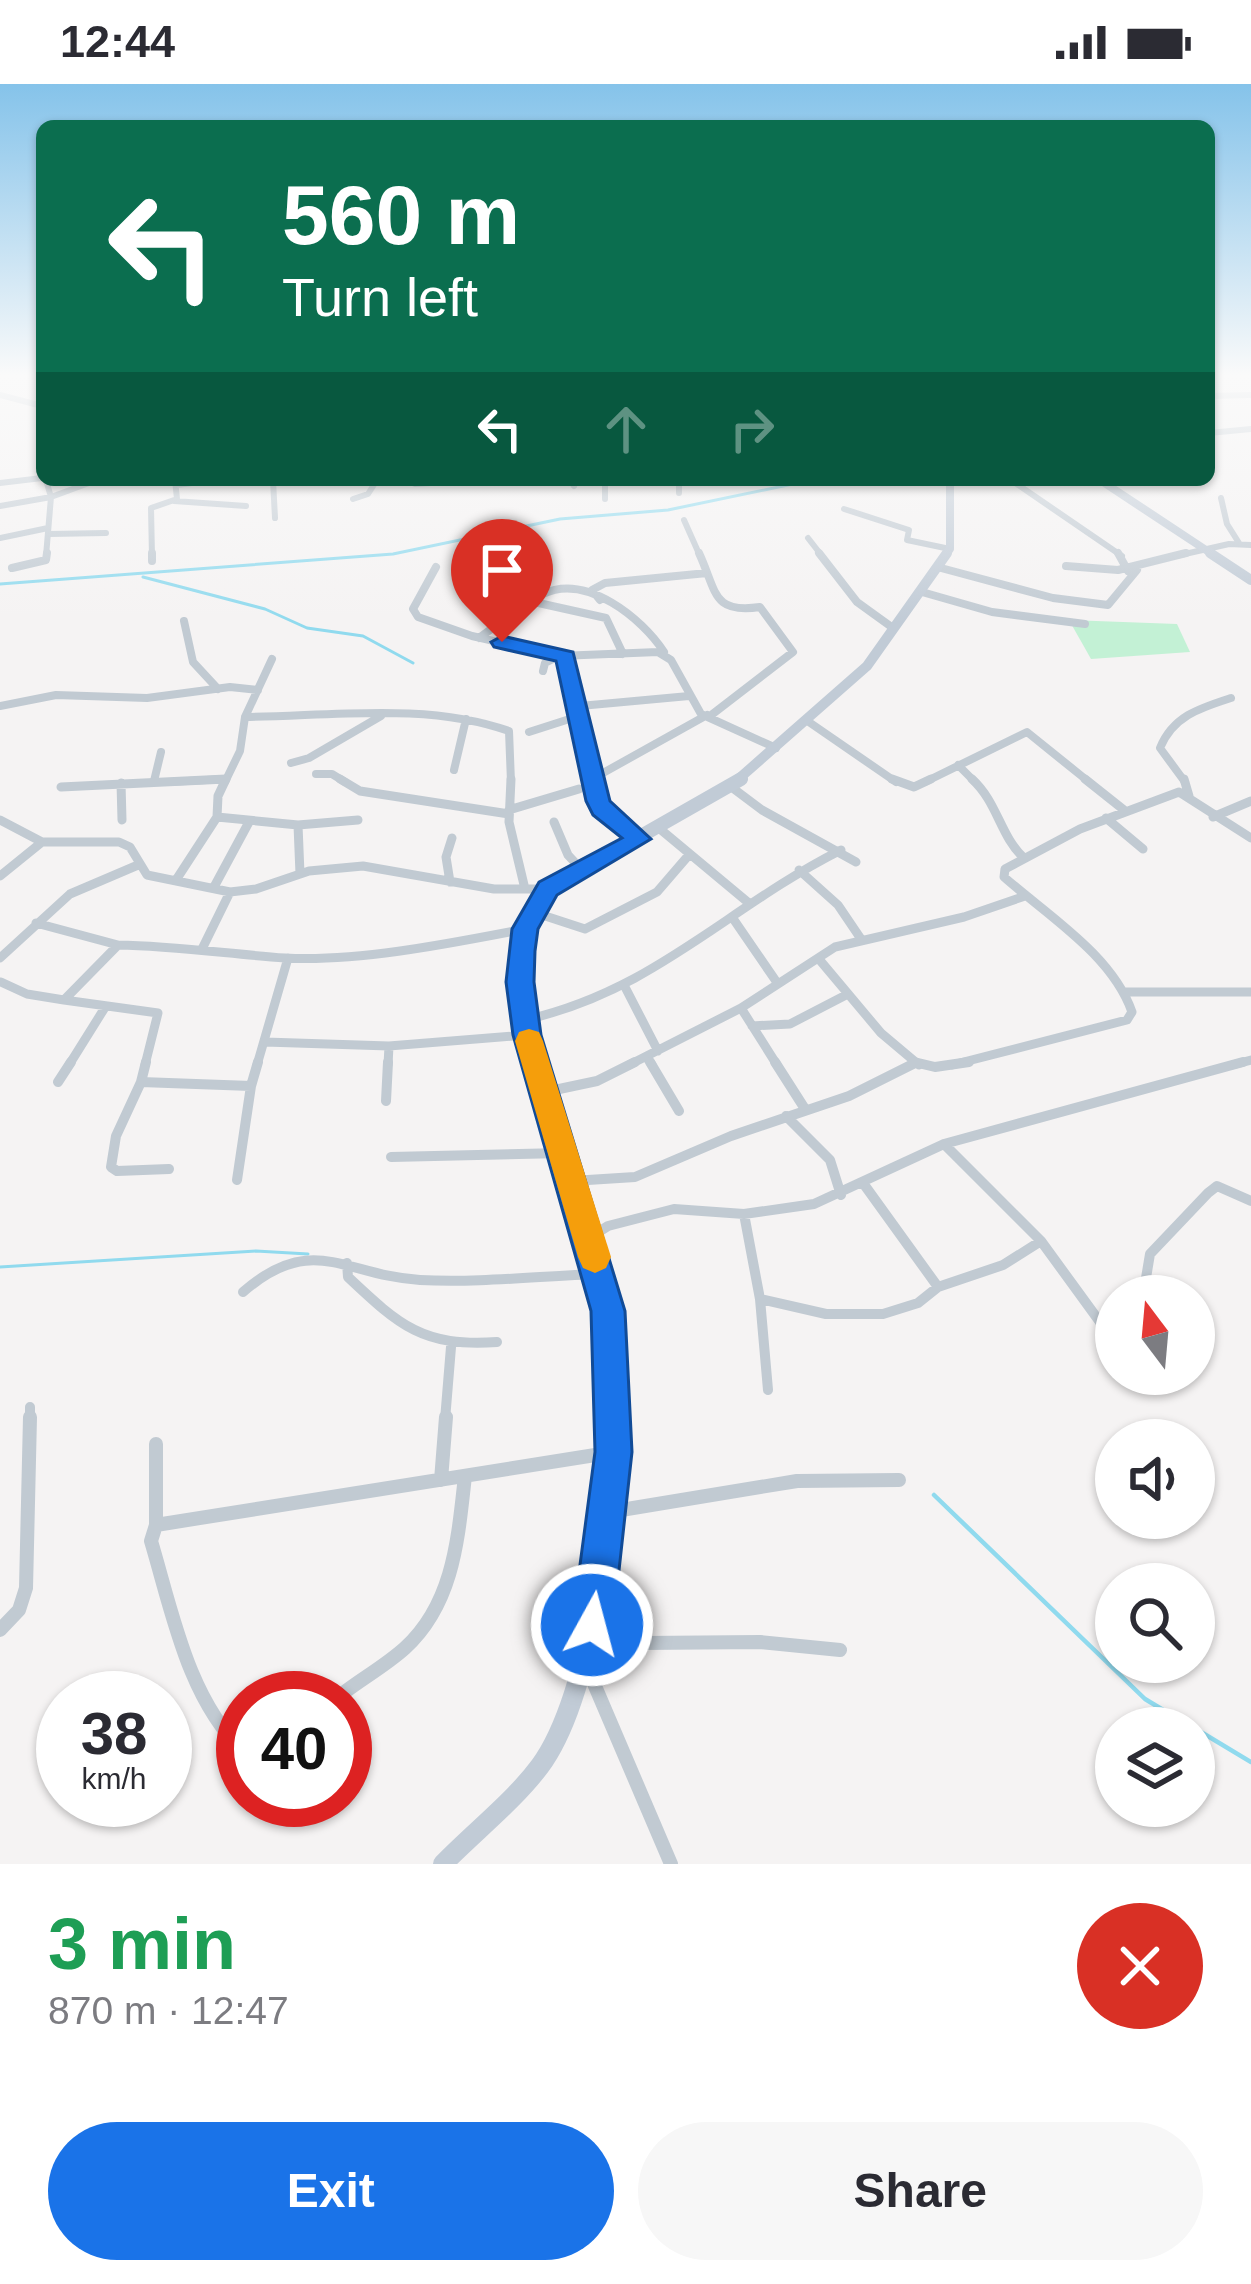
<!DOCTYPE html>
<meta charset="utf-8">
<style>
:root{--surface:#fff;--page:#f7f7f7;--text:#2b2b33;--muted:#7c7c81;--accent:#1a73e8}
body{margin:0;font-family:Helvetica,sans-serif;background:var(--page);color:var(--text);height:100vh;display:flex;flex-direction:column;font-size:45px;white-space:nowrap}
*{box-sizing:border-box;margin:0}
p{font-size:39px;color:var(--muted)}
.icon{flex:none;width:66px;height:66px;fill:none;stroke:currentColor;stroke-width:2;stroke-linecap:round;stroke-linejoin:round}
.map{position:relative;height:1780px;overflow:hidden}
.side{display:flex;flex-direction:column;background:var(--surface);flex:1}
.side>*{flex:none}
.hud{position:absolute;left:36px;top:36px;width:1179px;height:366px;border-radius:18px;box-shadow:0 3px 9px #0004;background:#0b6e4f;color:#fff;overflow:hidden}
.needle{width:78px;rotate:344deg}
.buttons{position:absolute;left:1095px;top:1191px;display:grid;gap:24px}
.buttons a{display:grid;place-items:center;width:120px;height:120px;border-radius:50%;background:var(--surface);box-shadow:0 3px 9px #0004;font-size:60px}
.speed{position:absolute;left:36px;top:1587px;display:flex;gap:24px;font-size:60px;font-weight:700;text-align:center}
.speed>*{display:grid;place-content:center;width:156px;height:156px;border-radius:50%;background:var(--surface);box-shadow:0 3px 9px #0004;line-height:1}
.speed small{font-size:30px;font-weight:400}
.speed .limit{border:18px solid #d22;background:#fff;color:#111}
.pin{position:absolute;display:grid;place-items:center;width:102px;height:102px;color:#fff;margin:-123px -51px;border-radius:50% 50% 50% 0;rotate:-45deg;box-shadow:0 0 12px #0007}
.pin .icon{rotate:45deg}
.me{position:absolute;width:132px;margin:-66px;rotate:7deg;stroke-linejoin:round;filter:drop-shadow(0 0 9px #0008)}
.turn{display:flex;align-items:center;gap:42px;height:252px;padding:0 48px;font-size:54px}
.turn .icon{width:156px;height:156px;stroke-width:2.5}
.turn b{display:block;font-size:84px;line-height:102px}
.lanes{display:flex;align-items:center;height:114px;padding:0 48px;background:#0003;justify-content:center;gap:60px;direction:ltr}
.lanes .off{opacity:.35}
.round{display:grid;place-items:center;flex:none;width:126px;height:126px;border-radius:63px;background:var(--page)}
.summary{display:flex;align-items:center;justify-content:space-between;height:204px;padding:0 48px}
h1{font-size:72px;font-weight:800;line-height:90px;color:#1e9e55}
.primary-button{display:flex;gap:24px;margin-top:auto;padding:24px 48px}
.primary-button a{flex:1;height:138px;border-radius:72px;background:var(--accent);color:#fff;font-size:48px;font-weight:800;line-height:138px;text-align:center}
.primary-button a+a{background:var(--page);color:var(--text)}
.status{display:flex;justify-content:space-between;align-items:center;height:84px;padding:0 60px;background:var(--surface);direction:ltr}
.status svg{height:33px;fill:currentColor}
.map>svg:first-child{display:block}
</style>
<div class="status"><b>12:44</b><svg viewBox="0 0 49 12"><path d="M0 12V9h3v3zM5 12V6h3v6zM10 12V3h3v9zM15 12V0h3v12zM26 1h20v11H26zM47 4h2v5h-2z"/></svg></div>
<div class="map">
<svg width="1251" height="1780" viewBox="0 0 1251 1780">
<rect width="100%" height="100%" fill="#f5f3f3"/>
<path fill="#c3f1d5" d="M1069,536L1177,540L1190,568L1091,575Z"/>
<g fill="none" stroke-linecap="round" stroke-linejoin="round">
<path stroke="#90daee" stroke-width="3" d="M143,493L265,525L307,544L363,552L413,579
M0,500L393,470L560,435L668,426L812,396
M0,1183L256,1167L308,1170"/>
<path stroke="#90daee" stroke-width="4.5" d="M934,1411L1145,1615L1193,1644
M1196,1645L1251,1678"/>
<path stroke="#c1cad2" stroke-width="6" d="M0,311L42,322
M1209,312L1251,311
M1209,349L1251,345
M46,396L51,413L46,472
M273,396L275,434
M405,396L415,400L481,396
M570,396L574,402
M605,396V415
M679,396V409
M1011,396L1122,472
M0,399L42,394
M949,400L966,396
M176,401L217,396
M1221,414L1227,440L1239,459
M353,415L368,410L377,396
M174,417L246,422
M0,422L51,413L97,396
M844,425L909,446L907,456L950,465
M684,436L700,472
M49,450L106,449
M0,454L48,444
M808,454L822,472
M152,472L151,424L177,415L175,396
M1176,472L1229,460L1251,461"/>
<path stroke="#c1cad2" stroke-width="8" d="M152,469V477
M699,469C717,508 712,530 760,523L793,568L710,632
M819,469L857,518L893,544
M1118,469L1128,487
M1066,482L1118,486L1186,469
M436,483L413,525L418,533L472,552L559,572
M12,484L46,476L47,469
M941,484L1053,514L1108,521L1137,486
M922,508L992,528L1085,540
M600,516L592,506L605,499L707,489
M534,518L606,534L623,570
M184,537L193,578L218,605
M479,554C499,540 520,521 543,510C586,489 642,534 664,568
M565,572L594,698
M543,587L545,579L559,572L658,568L671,576L701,630L776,664
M0,622L56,611L147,614L230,603L258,606
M580,622L689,612
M245,633C330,632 428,618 509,647L511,698
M806,636L896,698
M529,648L582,631
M291,679L309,674L381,632
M958,681L975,698
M454,686L466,635
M316,690H332L345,698
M594,694L707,631
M154,697L161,668
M168,698L226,695
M225,698L240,667L245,633L272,575
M925,698L1027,648L1089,698
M1185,698L1160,664C1173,632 1200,624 1231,614"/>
<path stroke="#c1cad2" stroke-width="9" d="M340,695L360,707L509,730
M511,695L509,738L525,805
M593,695L602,725L639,755
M892,695L914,703L931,695
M972,695C998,719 1000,752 1024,774
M1085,695L1124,726
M1184,695L1189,712
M121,699L122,736
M730,702L762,726L856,778
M61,703L226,695
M509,726L579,705
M217,733L298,741L300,790
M1213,733L1251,717
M1106,734L1143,765
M0,736L42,758H119L130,763L147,791L230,808L256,805L309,787L363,782L494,805H548
M554,738L568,771L580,784
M298,741L358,736
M660,745L750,820
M799,786L838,821L861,855
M0,792L42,758
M176,796L217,733L218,712L226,695
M450,798L446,773L452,754
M214,803L249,738
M533,828L585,845L657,808L688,772
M732,833L778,900
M36,839L118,861
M203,863L230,808
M0,874L70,810L138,781
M818,874L881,949L919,981
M1,898L27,910L64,916L118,861C175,862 229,870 285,874C359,878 452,859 525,845
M625,903L658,967
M1125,908H1251
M64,916L158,929L145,981
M741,924L777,981
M525,936C656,906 726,824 841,766
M752,942L790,940L846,911
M265,958L389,962L527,951
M647,973L652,981
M69,981L104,925
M257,981L288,874
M388,981L389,962
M629,981L741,924L835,863L964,833L1025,812
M911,981L915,979
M952,981L1127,936L1132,928C1112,871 1048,832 1004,793L1005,785L1080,745L1179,708L1251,754
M1232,981L1251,976"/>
<path stroke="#c1cad2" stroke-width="10" d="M650,978L679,1027
M775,978L805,1025
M914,978L935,983L969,978
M58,998L71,978
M141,998L146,978
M545,1008L597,997L635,978
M386,1017L388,978
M786,1032L830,1076L841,1111
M944,1060L1041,1157L1116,1260
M391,1073L563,1069
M169,1085L117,1087L111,1083L116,1052L141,998L251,1002L258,978
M237,1096L251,1002
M572,1097L635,1093L731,1052L849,1012L915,979
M863,1099L938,1203
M744,1130L760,1215L768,1306
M589,1154L608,1142L674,1125L744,1130L814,1120L944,1060L1243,978
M347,1179L348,1193C400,1242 423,1263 497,1258
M243,1208C313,1147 346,1192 420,1196C479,1199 540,1192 599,1190
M1143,1212L1150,1170L1208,1109L1217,1102L1251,1117
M760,1215L826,1230H883L918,1219L938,1203L1003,1181L1041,1157
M30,1336V1323
M445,1336L451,1263"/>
<path stroke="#c1cad2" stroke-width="14" d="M156,1360V1441L151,1457C172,1527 188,1615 243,1667
M441,1396L446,1333
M609,1428L797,1397L899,1396
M156,1441L614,1368
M592,1541L643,1559L760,1558L840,1566
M0,1546L19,1526L26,1504L30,1333
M586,1581L671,1780
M337,1614C359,1596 384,1583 405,1564C454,1519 458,1454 465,1392"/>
<path stroke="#c1cbd6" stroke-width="8" d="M1100,396L1215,472
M945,472L950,465V396"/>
<path stroke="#c1cbd6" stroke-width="10" d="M1210,469L1251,496
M735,698L867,582L947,469"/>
<path stroke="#c1cbd6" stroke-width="14" d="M536,981L520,898L525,845L548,805L741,695"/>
<path stroke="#c1cbd6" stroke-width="16" d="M535,978L608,1227L613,1336"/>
<path stroke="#c1cbd6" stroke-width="20" d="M443,1780C474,1748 514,1717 540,1682C592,1612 616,1420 613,1333"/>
</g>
<linearGradient id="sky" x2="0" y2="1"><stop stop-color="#85c3ea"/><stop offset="0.54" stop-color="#fafafa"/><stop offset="1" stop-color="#fafafa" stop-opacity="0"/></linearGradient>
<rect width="1251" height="539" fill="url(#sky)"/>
<path fill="#1a73e8" stroke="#114b97" stroke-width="3" d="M502,552L573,568L610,717L651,755L557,811L538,845L535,867L534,898L541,951L625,1227L632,1368L613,1541L607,1556L592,1562L578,1556L572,1541L595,1368L591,1227L513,951L506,898L512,845L539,798L622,754L593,731L586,717L556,577L494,563L491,558Z"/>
<path fill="#f59e0b" d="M529,945L539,948L543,957L611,1173L606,1184L595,1189L583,1184L578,1173L515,957L519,948Z"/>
</svg>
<div class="buttons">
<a><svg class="needle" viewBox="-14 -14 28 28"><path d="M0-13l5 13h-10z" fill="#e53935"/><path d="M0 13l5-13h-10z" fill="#7c7c81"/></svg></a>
<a><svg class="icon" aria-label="sound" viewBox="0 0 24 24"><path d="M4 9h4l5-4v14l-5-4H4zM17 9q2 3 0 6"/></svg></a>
<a><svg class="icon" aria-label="search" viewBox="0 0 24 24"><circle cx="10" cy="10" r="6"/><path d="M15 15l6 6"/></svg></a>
<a><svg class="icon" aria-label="layers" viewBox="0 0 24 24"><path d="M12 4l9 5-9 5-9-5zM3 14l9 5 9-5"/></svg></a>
</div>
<div class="speed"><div>38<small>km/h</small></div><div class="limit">40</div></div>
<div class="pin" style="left:502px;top:558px;background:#d93025"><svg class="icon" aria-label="arrive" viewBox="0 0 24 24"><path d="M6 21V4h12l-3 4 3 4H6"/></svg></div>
<svg class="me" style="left:592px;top:1541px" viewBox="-20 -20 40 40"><circle r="17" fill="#1a73e8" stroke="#fff" stroke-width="3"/><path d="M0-11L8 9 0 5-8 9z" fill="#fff"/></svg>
<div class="hud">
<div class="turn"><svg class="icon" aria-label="left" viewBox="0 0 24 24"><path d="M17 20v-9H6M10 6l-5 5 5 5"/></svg><div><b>560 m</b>Turn left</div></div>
<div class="lanes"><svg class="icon" aria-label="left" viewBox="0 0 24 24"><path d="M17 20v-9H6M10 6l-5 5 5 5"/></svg><svg class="icon off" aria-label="ahead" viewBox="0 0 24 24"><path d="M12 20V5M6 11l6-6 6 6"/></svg><svg class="icon off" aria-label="right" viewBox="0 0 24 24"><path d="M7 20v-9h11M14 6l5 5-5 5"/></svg></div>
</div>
</div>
<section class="side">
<div class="summary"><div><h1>3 min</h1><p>870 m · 12:47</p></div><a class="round" style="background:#d93025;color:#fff"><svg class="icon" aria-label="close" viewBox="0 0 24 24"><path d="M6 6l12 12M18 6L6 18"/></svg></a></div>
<div class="primary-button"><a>Exit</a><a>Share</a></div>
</section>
